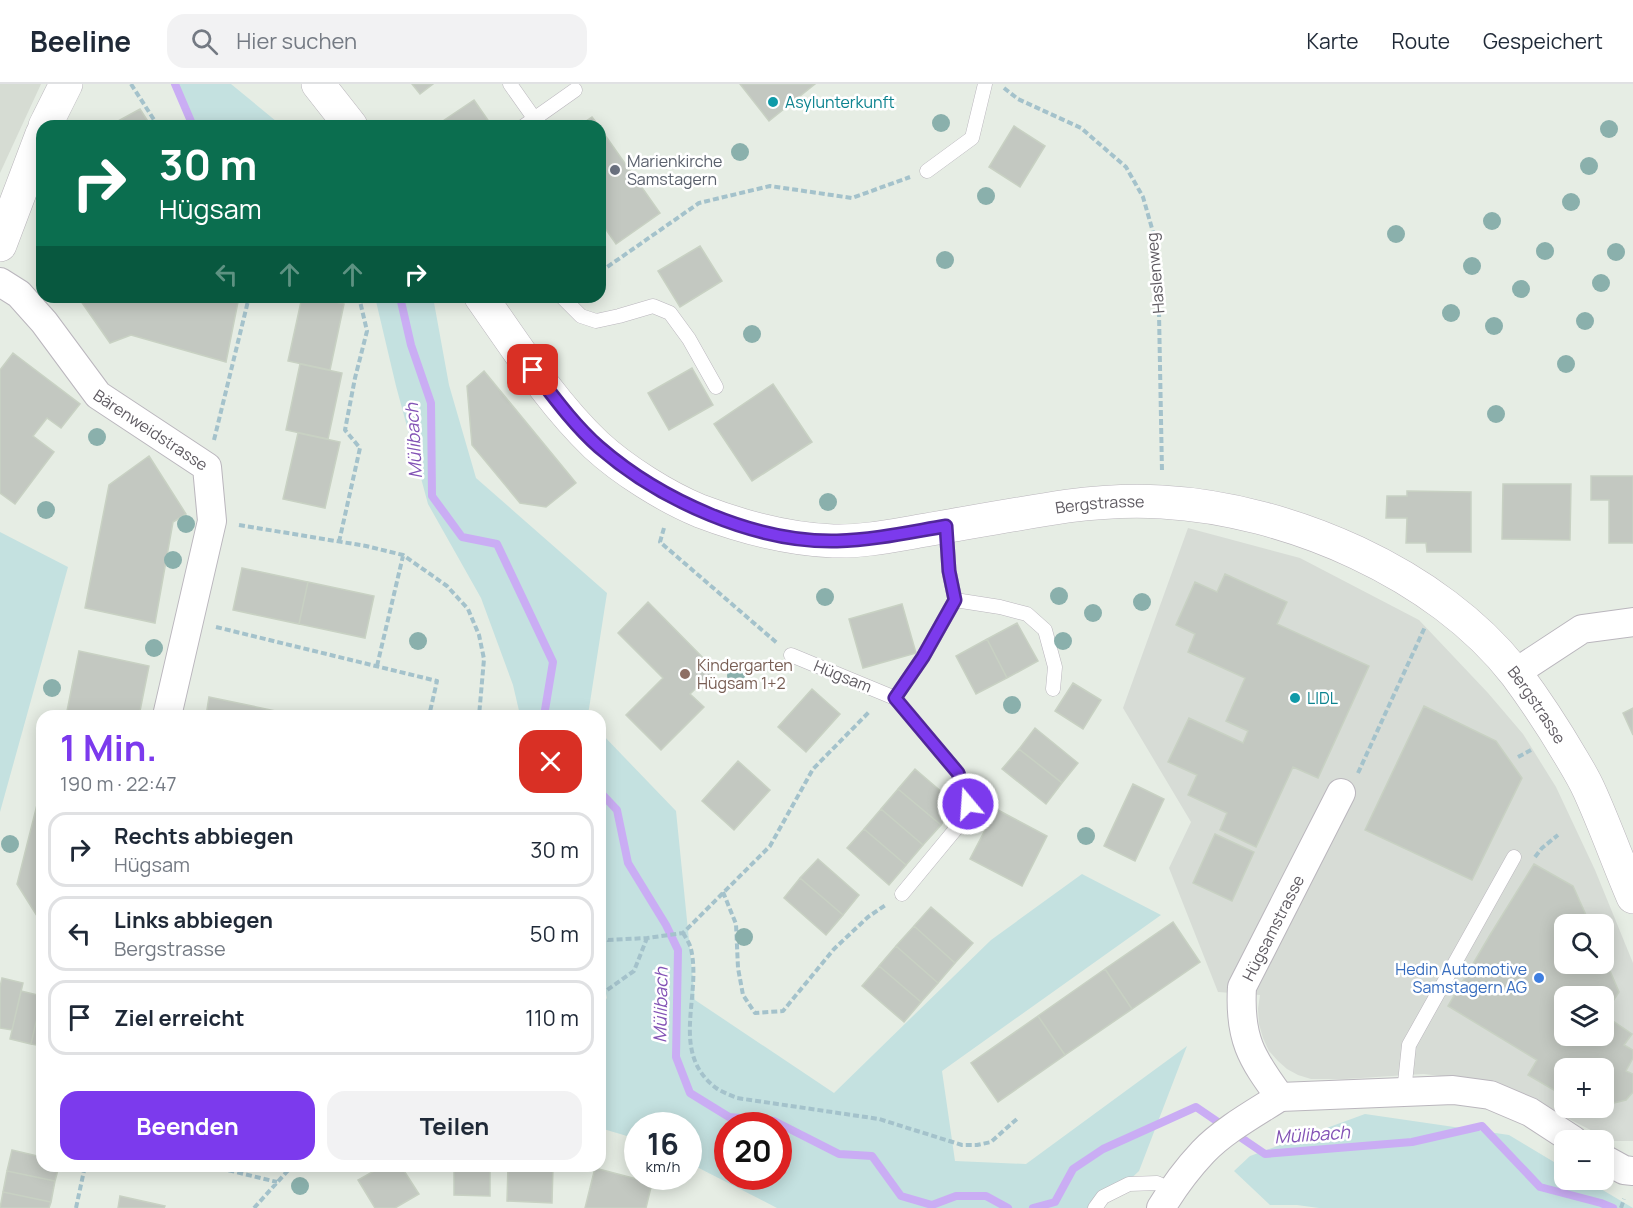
<!DOCTYPE html>
<html lang="de">
<meta charset="utf-8">
<style>
:root{--surface:#fff;--page:#f2f2f3;--text:#1f2937;--muted:#747a83;--line:#e0e1e3;--accent:#7c3aed}
body{margin:0;font-family:Manrope,sans-serif;background:var(--page);color:var(--text);height:100vh;display:flex;flex-direction:column;font-size:22px;white-space:nowrap}
*{box-sizing:border-box;margin:0}
p{font-size:20px;color:var(--muted)}
.icon{flex:none;width:33px;height:33px;fill:none;stroke:currentColor;stroke-width:2;stroke-linecap:round;stroke-linejoin:round}
.map{position:relative;flex:1;overflow:hidden}
.drawer{position:absolute;left:36px;top:626px;width:570px;height:462px;display:flex;flex-direction:column;background:var(--surface);border-radius:18px;box-shadow:0 3px 15px #0003}
.drawer>*{flex:none}
.hud{position:absolute;left:36px;top:36px;width:570px;height:183px;border-radius:18px;box-shadow:0 3px 15px #0003;background:#0b6e4f;color:#fff;overflow:hidden}
.fabs{position:absolute;left:1554px;top:830px;display:grid;gap:12px}
.fabs a{display:grid;place-items:center;width:60px;height:60px;border-radius:12px;background:var(--surface);box-shadow:0 3px 15px #0003;font-size:30px}
.speed{position:absolute;left:624px;top:1028px;display:flex;gap:12px;font-size:30px;font-weight:700;text-align:center}
.speed>*{display:grid;place-content:center;width:78px;height:78px;border-radius:50%;background:var(--surface);box-shadow:0 3px 15px #0003;line-height:1}
.speed small{font-size:15px;font-weight:400}
.speed .limit{border:9px solid #d22;background:#fff;color:#111}
.pin{position:absolute;display:grid;place-items:center;width:51px;height:51px;color:#fff;margin:-26px;border-radius:12px;box-shadow:0 3px 9px #0006}
.me{position:absolute;width:66px;margin:-33px;rotate:342deg;stroke-linejoin:round;filter:drop-shadow(0 0 4px #0008)}
.turn{display:flex;align-items:center;gap:21px;height:126px;padding:0 24px;font-size:27px}
.turn .icon{width:78px;height:78px;stroke-width:2.5}
.turn b{display:block;font-size:42px;line-height:51px}
.lanes{display:flex;align-items:center;height:57px;padding:0 24px;background:#0003;justify-content:center;gap:30px;direction:ltr}
.lanes .off{opacity:.35}
.round{display:grid;place-items:center;flex:none;width:63px;height:63px;border-radius:18px;background:var(--page)}
.summary{display:flex;align-items:center;justify-content:space-between;height:102px;padding:0 24px}
h1{font-size:36px;font-weight:700;line-height:45px;color:var(--accent)}
.action{display:flex;gap:12px;margin-top:auto;padding:12px 24px}
.action a{flex:1;height:69px;border-radius:18px;background:var(--accent);color:#fff;font-size:24px;font-weight:700;line-height:69px;text-align:center}
.action a+a{background:var(--page);color:var(--text)}
ul{padding:0;list-style:none}
li{display:flex;align-items:center;gap:18px;height:75px;margin:0 12px 9px;padding:0 12px;border:3px solid var(--line);border-radius:18px}
li div{flex:1}
li b{display:block;font-size:22px}
li em{font-style:normal}
header{display:flex;align-items:center;gap:36px;box-sizing:border-box;height:84px;padding:0 30px;background:var(--surface);border-bottom:2px solid var(--line)}
header strong{font-size:28px}
nav{display:flex;gap:33px;margin-inline-start:auto;font-size:21px}
.search{width:420px;height:54px;background:var(--page);display:flex;align-items:center;gap:15px;box-sizing:border-box;padding:0 21px;border-radius:18px;color:var(--muted);font-size:22px}
.map>svg:first-child{display:block}
</style>
<header>
<strong>Beeline</strong>
<div class="search"><svg class="icon" aria-label="search" viewBox="0 0 24 24"><circle cx="10" cy="10" r="6"/><path d="M15 15l6 6"/></svg>Hier suchen</div>
<nav><a>Karte</a><a>Route</a><a>Gespeichert</a></nav>
</header>
<div class="map">
<svg width="1633" height="1124" viewBox="0 0 1633 1124">
<rect width="100%" height="100%" fill="#e6ede4"/>
<path fill="#d7dcd6" fill-rule="evenodd" d="M1188,444L1300,474L1419,536L1488,609L1523,650L1556,703L1595,786L1633,879V1057H1612L1497,998L1423,990L1345,995H1311L1298,991L1287,985L1278,977L1269,967L1263,954L1259,940L1258,925L1260,911L1218,908L1169,784L1191,738L1123,624ZM1564,840H1604V879H1564ZM1564,912H1604V951H1564ZM1564,984H1604V1023H1564Z"/>
<path fill="#d6dcd3" d="M0,0H41L0,89Z"/>
<path fill="#c4e1e0" fill-rule="evenodd" d="M176,0H231L282,42H198L180,17Z
M375,213H433L449,301L476,394L607,509L588,631H520L513,601L481,514L428,420L396,302Z
M0,448L68,483L0,728Z
M600,648L676,727L695,916L834,1009L991,856L1082,790L1161,831L942,987L955,1077L1026,1080L1187,962L1139,1087L1100,1124H777L689,1079L688,1041H638L637,1055L600,1044V922L607,914L600,884ZM728,1041H778V1092H728Z
M1365,1030L1509,1051L1564,1084V1095H1584L1633,1124H1319L1297,1121H1270L1234,1087L1250,1072Z"/>
<g fill="none" stroke-linecap="round" stroke-linejoin="round">
<path stroke="#caadf4" stroke-width="8" d="M175,0L193,42
M400,213L411,261L431,319L432,412L462,453L497,460L553,578L544,632
M600,708L617,726L628,779L666,841L678,866L676,973L690,1009L729,1033L774,1037L839,1070L872,1072L901,1112L932,1121L956,1112H986L1008,1124
M1033,1124L1055,1118L1073,1085L1103,1065L1196,1023L1265,1070L1412,1058L1482,1042L1540,1103L1601,1119L1613,1124"/>
</g>
<path fill="#c3c8c1" stroke="#c8d1c3" stroke-width="1.5" fill-rule="evenodd" d="M412,0H433L420,10Z
M740,0H815L769,37Z
M474,16L492,42H442L440,39Z
M140,25L151,42H109Z
M592,33L599,42H579Z
M1014,42L1045,62L1020,103L989,83Z
M600,44L660,129L616,160L600,137Z
M700,162L722,197L680,223L658,187Z
M78,213H239L226,278L131,251L110,259Z
M302,213H313L344,220L330,286L288,277Z
M13,269L80,320L61,344L47,334L33,352L54,368L15,420L0,409V286Z
M300,280L342,289L328,355L286,346Z
M692,284L713,321L669,346L648,309Z
M484,287L576,399L546,423L520,419L472,361L467,302Z
M773,300L812,358L752,397L714,340Z
M298,349L340,358L325,424L283,415Z
M149,372L186,430L173,438L155,539L85,524L109,401Z
M1591,392H1633V459H1609V416H1591Z
M1503,400H1571L1570,456L1502,455Z
M1407,407L1471,408V468H1427L1426,459H1406L1407,434H1386L1387,412H1407Z
M242,484L308,498L299,540L233,526Z
M1225,490L1287,518L1277,540L1369,582L1318,694L1293,683L1256,763L1220,746L1227,729L1188,711L1197,691L1168,678L1189,634L1243,659L1248,647L1226,637L1245,594L1188,568L1195,550L1176,541L1195,498L1217,508Z
M308,498L374,512L365,554L299,540Z
M648,518L715,586L690,610L704,623L661,666L626,631L663,594L618,549Z
M902,520L916,569L863,584L849,535Z
M1017,539L1038,577L1007,594L987,555Z
M987,555L1007,594L976,610L956,572Z
M79,567L149,582L139,632H66Z
M1073,599L1101,616L1083,645L1055,627Z
M812,605L840,630L806,668L778,643Z
M209,613L276,627L275,632H206Z
M1424,622L1496,657L1522,694L1472,796L1365,746Z
M1633,624V651L1623,629Z
M276,627L298,632H275Z
M1035,644L1078,679L1062,699L1019,665Z
M1019,665L1062,699L1046,720L1002,685Z
M738,677L770,706L734,746L702,717Z
M915,685L957,721L941,741L898,705Z
M1133,700L1164,715L1135,777L1104,762Z
M42,701V840L17,800Z
M898,705L941,741L923,761L881,725Z
M881,725L923,761L906,781L864,745Z
M996,725L1047,752L1022,802L970,775Z
M864,745L906,781L889,801L847,764Z
M1215,750L1254,768L1232,817L1193,799Z
M818,775L859,811L843,831L800,794Z
M1534,780L1573,802L1590,840H1564V879H1604V873L1619,908L1604,931L1632,950L1624,961L1633,966V974L1626,987L1633,990V1008L1626,1016L1614,1019L1604,1015V984H1564V1012L1528,991L1537,976L1448,922L1490,851ZM1564,912H1604V951H1564Z
M800,794L843,831L826,851L784,814Z
M931,823L973,859L955,879L914,842Z
M1173,838L1200,878L1132,925L1105,885Z
M914,842L955,879L938,899L896,862Z
M896,862L938,899L921,918L879,882Z
M879,882L921,918L904,938L862,902Z
M1105,885L1132,925L1065,971L1038,932Z
M2,894L23,899L12,946L0,944V903Z
M21,907L42,912L31,960L10,955Z
M42,912V962L31,960Z
M1038,932L1065,971L998,1018L971,979Z
M12,1066L42,1073V1082H59L55,1097L7,1087Z
M383,1082H401L419,1110L395,1124H375L358,1096Z
M454,1082H490V1112L454,1111Z
M508,1082H553L552,1119L507,1117Z
M595,1084L652,1099L646,1124H585Z
M7,1087L55,1097L51,1118L3,1108Z
M3,1108L51,1118L49,1124H0Z
M120,1112L165,1122L164,1124H118Z"/>
<g fill="none" stroke-linecap="round" stroke-linejoin="round">
<g stroke="#bab6bd" stroke-width="15">
<path id="lane" d="M510,0L534,34
M524,42L575,6
M927,87L972,54L985,0
M562,213L581,232L596,237L619,232L653,222L670,229L689,255L716,303
M955,516L1000,523L1027,530L1045,546L1055,583L1053,605
M791,571L895,614
M902,810L959,741L968,720L958,689L895,614L923,573L955,516L949,487L946,442
M1404,1008L1409,961L1514,773
M1095,1124L1103,1113L1129,1100L1157,1099L1172,1106"/>
</g>
<g stroke="#bab6bd" stroke-width="30">
<g id="street">
<path id="s1" d="M0,198L19,210L44,238L98,311L207,383L212,437L167,632"/>
<path d="M1515,589L1582,545L1633,538"/>
<path d="M1341,709L1242,903C1239,954 1251,974 1280,1013L1453,1006L1490,1011L1530,1028L1573,1056"/>
<path d="M1604,1075L1624,1086L1633,1087"/>
<path d="M1161,1124C1173,1104 1187,1085 1203,1068C1224,1046 1255,1029 1280,1013"/>
</g>
</g>
<g stroke="#bab6bc" stroke-width="34">
<g id="secondary">
<path d="M318,0L351,42"/>
<path d="M45,42L66,0"/>
<path d="M0,161L42,50"/>
<path id="s2" d="M481,213C517,264 551,318 596,361C623,386 666,413 700,427C742,443 787,455 833,457C864,458 895,451 926,446C973,438 1021,429 1068,422C1099,418 1131,416 1162,418C1288,425 1438,489 1516,590C1536,617 1555,646 1572,675C1578,685 1584,695 1589,706C1605,741 1618,778 1633,813"/>
</g>
</g>
<path stroke="#a4c2cb" stroke-width="4" stroke-dasharray="6 3" stroke-linecap="butt" d="M131,0L158,42
M1004,4L1018,15L1081,44L1126,83L1143,113L1155,155L1159,229L1162,388
M600,188L699,119L770,102L852,114L910,93
M214,356L249,213
M239,441L366,462L403,471L447,502L468,525L479,551L484,575L479,632
M664,444L660,458L777,559
M339,458L360,364L345,346L355,294L367,247L359,213
M216,543L437,597L429,632
M377,582L403,472
M1518,673L1531,666
M1358,689L1425,543
M1535,773L1542,764L1558,751
M723,808L736,840L738,884L743,911L755,929L783,927L834,865L868,833L887,820
M683,849C686,854 690,860 691,865C702,913 669,968 716,1004C722,1008 730,1011 737,1014L879,1035L962,1061H977L991,1058L1018,1034
M600,851L608,856L647,854L683,849L770,762L813,685L870,627
M600,911L634,887L647,854
M211,1082L277,1098
M76,1124L85,1082
M254,1124L292,1082
M1621,1124L1624,1115"/>
<use href="#lane" stroke="#fff" stroke-width="14"/>
<use href="#street" stroke="#fff" stroke-width="28"/>
<use href="#secondary" stroke="#fff" stroke-width="33"/>
</g>
<g fill="#8ab0ac">
<circle cx="941" cy="39" r="9"/>
<circle cx="1609" cy="45" r="9"/>
<circle cx="740" cy="68" r="9"/>
<circle cx="1589" cy="82" r="9"/>
<circle cx="986" cy="112" r="9"/>
<circle cx="1571" cy="118" r="9"/>
<circle cx="1492" cy="137" r="9"/>
<circle cx="1396" cy="150" r="9"/>
<circle cx="1545" cy="167" r="9"/>
<circle cx="1616" cy="168" r="9"/>
<circle cx="945" cy="176" r="9"/>
<circle cx="1472" cy="182" r="9"/>
<circle cx="1601" cy="199" r="9"/>
<circle cx="1521" cy="205" r="9"/>
<circle cx="1451" cy="229" r="9"/>
<circle cx="1585" cy="237" r="9"/>
<circle cx="1494" cy="242" r="9"/>
<circle cx="752" cy="250" r="9"/>
<circle cx="1566" cy="280" r="9"/>
<circle cx="1496" cy="330" r="9"/>
<circle cx="97" cy="353" r="9"/>
<circle cx="828" cy="418" r="9"/>
<circle cx="46" cy="426" r="9"/>
<circle cx="186" cy="440" r="9"/>
<circle cx="173" cy="476" r="9"/>
<circle cx="1059" cy="512" r="9"/>
<circle cx="825" cy="513" r="9"/>
<circle cx="1142" cy="518" r="9"/>
<circle cx="1093" cy="529" r="9"/>
<circle cx="418" cy="557" r="9"/>
<circle cx="1063" cy="557" r="9"/>
<circle cx="154" cy="564" r="9"/>
<circle cx="736" cy="592" r="9"/>
<circle cx="52" cy="604" r="9"/>
<circle cx="1012" cy="621" r="9"/>
<circle cx="1086" cy="752" r="9"/>
<circle cx="10" cy="760" r="9"/>
<circle cx="744" cy="853" r="9"/>
<circle cx="300" cy="1102" r="9"/>
</g>
<g fill="none" stroke-linecap="round" stroke-linejoin="round">
<g stroke="#51269a" stroke-width="15">
<path id="route" d="M533,286C553,312 574,341 599,363C660,416 755,459 837,457C874,456 910,448 946,442L949,487L955,516L923,573L895,614L958,689L968,720"/>
</g>
<use href="#route" stroke="#7c3aed" stroke-width="10"/>
</g>
<g fill="#0f9aa8" stroke="#fff" stroke-width="2">
<circle cx="773" cy="18" r="6"/>
<circle cx="1295" cy="614" r="6"/>
</g>
<circle fill="#6b7280" stroke="#fff" stroke-width="2" cx="615" cy="86" r="6"/>
<circle fill="#8d6e63" stroke="#fff" stroke-width="2" cx="685" cy="590" r="6"/>
<circle fill="#3f7fe0" stroke="#fff" stroke-width="2" cx="1539" cy="894" r="6"/>
<g text-anchor="middle" dominant-baseline="central" stroke-width="5" stroke-linejoin="round" paint-order="stroke">
<g font-size="16" fill="#0d838f" stroke="#fff" text-anchor="start">
<text x="785" y="18">Asylunterkunft</text>
<text x="1307" y="614">LIDL</text>
</g>
<g font-size="16" fill="#5b616d" stroke="#fff" text-anchor="start">
<text x="627" y="77">Marienkirche<tspan x="627" dy="18">Samstagern</tspan></text>
</g>
<g font-size="16" fill="#605c63" stroke="#fff">
<text transform="translate(1155 189) rotate(-95)">Haslenweg</text>
<text stroke="none"><textPath href="#s1" startOffset="214">Bärenweidstrasse</textPath></text>
<text stroke="none"><textPath href="#s2" startOffset="718">Bergstrasse</textPath></text>
<text transform="translate(843 592) rotate(22)">Hügsam</text>
<text stroke="none"><textPath href="#s2" startOffset="1222">Bergstrasse</textPath></text>
<text transform="translate(1273 844) rotate(-63)">Hügsamstrasse</text>
</g>
<g font-size="16" fill="#785e54" stroke="#fff" text-anchor="start">
<text x="697" y="581">Kindergarten<tspan x="697" dy="18">Hügsam 1+2</tspan></text>
</g>
<g font-size="16" fill="#366cbe" stroke="#fff" text-anchor="end">
<text x="1527" y="885">Hedin Automotive<tspan x="1527" dy="18">Samstagern AG</tspan></text>
</g>
<g font-size="18" font-style="italic" fill="#8252b5" stroke="#fff">
<text transform="translate(413 357) rotate(-93)">Mülibach</text>
<text transform="translate(660 921) rotate(-89)">Mülibach</text>
<text transform="translate(1312 1050) rotate(-4)">Mülibach</text>
</g>
</g>
</svg>
<div class="fabs">
<a><svg class="icon" aria-label="search" viewBox="0 0 24 24"><circle cx="10" cy="10" r="6"/><path d="M15 15l6 6"/></svg></a>
<a><svg class="icon" aria-label="layers" viewBox="0 0 24 24"><path d="M12 4l9 5-9 5-9-5zM3 14l9 5 9-5"/></svg></a>
<a>+</a>
<a>−</a>
</div>
<div class="speed"><div>16<small>km/h</small></div><div class="limit">20</div></div>
<div class="pin" style="left:533px;top:286px;background:#d93025"><svg class="icon" aria-label="arrive" viewBox="0 0 24 24"><path d="M6 21V4h12l-3 4 3 4H6"/></svg></div>
<svg class="me" style="left:968px;top:720px" viewBox="-20 -20 40 40"><circle r="17" fill="#7c3aed" stroke="#fff" stroke-width="3"/><path d="M0-11L8 9 0 5-8 9z" fill="#fff"/></svg>
<div class="hud">
<div class="turn"><svg class="icon" aria-label="right" viewBox="0 0 24 24"><path d="M7 20v-9h11M14 6l5 5-5 5"/></svg><div><b>30 m</b>Hügsam</div></div>
<div class="lanes"><svg class="icon off" aria-label="left" viewBox="0 0 24 24"><path d="M17 20v-9H6M10 6l-5 5 5 5"/></svg><svg class="icon off" aria-label="ahead" viewBox="0 0 24 24"><path d="M12 20V5M6 11l6-6 6 6"/></svg><svg class="icon off" aria-label="ahead" viewBox="0 0 24 24"><path d="M12 20V5M6 11l6-6 6 6"/></svg><svg class="icon" aria-label="right" viewBox="0 0 24 24"><path d="M7 20v-9h11M14 6l5 5-5 5"/></svg></div>
</div>
<section class="drawer">
<div class="summary"><div><h1>1 Min.</h1><p>190 m · 22:47</p></div><a class="round" style="background:#d93025;color:#fff"><svg class="icon" aria-label="close" viewBox="0 0 24 24"><path d="M6 6l12 12M18 6L6 18"/></svg></a></div>
<ul>
<li><svg class="icon" aria-label="right" viewBox="0 0 24 24"><path d="M7 20v-9h11M14 6l5 5-5 5"/></svg><div><b>Rechts abbiegen</b><p>Hügsam</p></div><em>30 m</em></li>
<li><svg class="icon" aria-label="left" viewBox="0 0 24 24"><path d="M17 20v-9H6M10 6l-5 5 5 5"/></svg><div><b>Links abbiegen</b><p>Bergstrasse</p></div><em>50 m</em></li>
<li><svg class="icon" aria-label="arrive" viewBox="0 0 24 24"><path d="M6 21V4h12l-3 4 3 4H6"/></svg><div><b>Ziel erreicht</b></div><em>110 m</em></li>
</ul>
<div class="action"><a>Beenden</a><a>Teilen</a></div>
</section>
</div>
